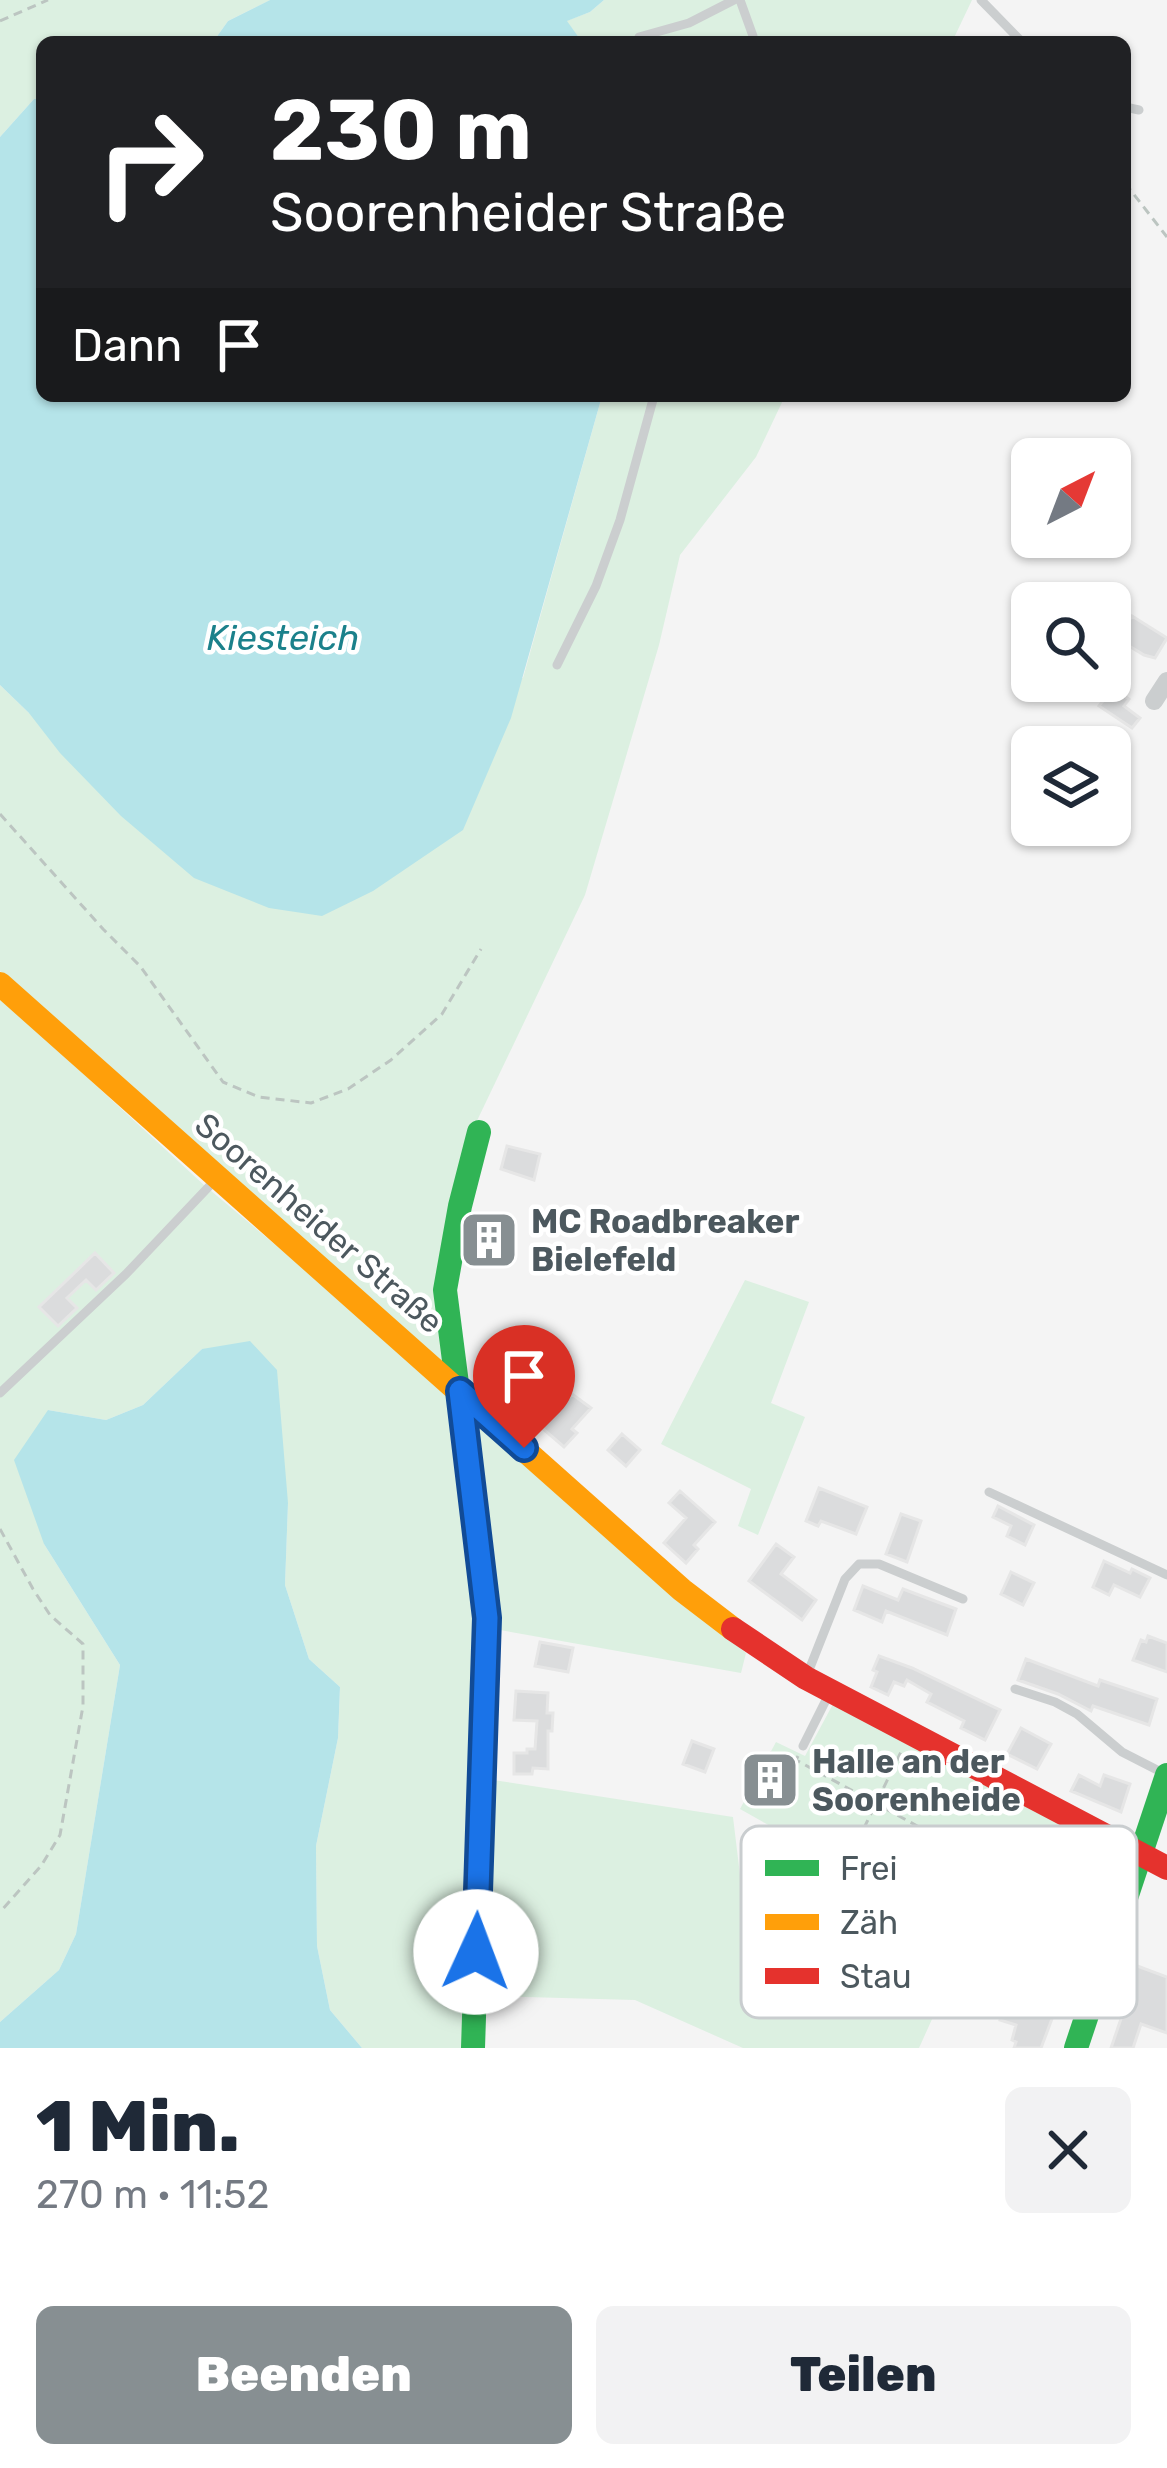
<!DOCTYPE html>
<html lang="de">
<meta charset="utf-8">
<style>
:root{--surface:#fff;--page:#f2f2f3;--text:#1f2937;--muted:#747a83;--accent:#878f92}
body{margin:0;font-family:Rubik,sans-serif;background:var(--page);color:var(--text);height:100vh;display:flex;flex-direction:column;font-size:45px;white-space:nowrap}
*{box-sizing:border-box;margin:0}
p{font-size:39px;color:var(--muted)}
.icon{flex:none;width:66px;height:66px;fill:none;stroke:currentColor;stroke-width:2;stroke-linecap:round;stroke-linejoin:round}
.map{position:relative;height:2048px;overflow:hidden}
.details{display:flex;flex-direction:column;background:var(--surface);flex:1}
.details>*{flex:none}
.guide{position:absolute;left:36px;top:36px;width:1095px;height:366px;border-radius:18px;box-shadow:0 3px 9px #0004;background:#202124;color:#fff;overflow:hidden}
.needle{width:78px;rotate:42deg}
.controls{position:absolute;left:1011px;top:438px;display:grid;gap:24px}
.controls a{display:grid;place-items:center;width:120px;height:120px;border-radius:18px;background:var(--surface);box-shadow:0 3px 9px #0004;font-size:60px}
.pin{position:absolute;display:grid;place-items:center;width:102px;height:102px;color:#fff;margin:-123px -51px;border-radius:50% 50% 50% 0;rotate:-45deg;box-shadow:0 0 12px #0007}
.pin .icon{rotate:45deg}
.me{position:absolute;width:132px;margin:-66px;rotate:2deg;stroke-linejoin:round;filter:drop-shadow(0 0 9px #0008)}
.turn{display:flex;align-items:center;gap:42px;height:252px;padding:0 36px;font-size:54px}
.turn .icon{width:156px;height:156px;stroke-width:2.5}
.turn b{display:block;font-size:84px;line-height:102px}
.then{display:flex;align-items:center;height:114px;padding:0 36px;background:#0003;gap:24px;font-size:45px}
.round{display:grid;place-items:center;flex:none;width:126px;height:126px;border-radius:18px;background:var(--page)}
.overview{display:flex;align-items:center;justify-content:space-between;height:204px;padding:0 36px}
h1{font-size:72px;font-weight:800;line-height:90px}
.cta{display:flex;gap:24px;margin-top:auto;padding:24px 36px}
.cta a{flex:1;height:138px;border-radius:18px;background:var(--accent);color:#fff;font-size:48px;font-weight:800;line-height:138px;text-align:center}
.cta a+a{background:var(--page);color:var(--text)}
.map>svg:first-child{display:block}
</style>
<div class="map">
<svg width="1167" height="2048" viewBox="0 0 1167 2048">
<rect width="100%" height="100%" fill="#f4f4f4"/>
<path fill="#dcf0e1" d="M0,0H270L228,21L213,42H42V99H34L0,137Z
M604,0H972L952,42H582L566,21L590,12Z
M602,396H785L756,457L680,555L659,645L585,895L463,1150L451,1372L0,971V685L29,713L523,678Z
M0,997L204,1185L452,1393L477,1621L462,2048H362L330,2010L317,1946L316,1846L338,1738L340,1687L309,1659L285,1585L288,1503L202,1349L143,1405L106,1420L48,1410L44,1544L120,1665L76,1934L59,1970L0,2022Z
M745,1280L809,1302L771,1403L805,1417L758,1535L738,1526L751,1489L661,1444Z
M473,1415L746,1653L741,1673L500,1630Z
M833,1704L1078,1832L1108,1856L1115,1878L1077,1987L916,1902L895,1942L753,1866L772,1827L740,1809L776,1742L805,1756Z
M493,1780L733,1817L740,1875L782,1892L888,1953L893,1944L952,1975L919,2048H743L635,2000L485,1996Z"/>
<path fill="#b5e4e9" d="M270,0H604L590,12L567,21L582,42H213L228,21Z
M34,99H42V396H602L511,718L463,830L373,891L322,916L269,908L194,878L121,816L60,753L29,713L0,685V137Z
M250,1341L277,1370L288,1503L285,1585L309,1659L340,1687L338,1738L316,1846L317,1946L330,2010L362,2048H0V2022L59,1970L76,1934L120,1665L44,1544L14,1460L48,1410L106,1420L143,1405L202,1349Z"/>
<path fill="#dbdcdd" stroke="#e6e6e6" stroke-width="3" d="M1132,616L1167,638L1155,658L1144,655L1116,638Z
M1113,688L1129,699L1124,706L1140,718L1132,728L1099,706Z
M507,1146L540,1154L534,1180L501,1169Z
M481,1225L501,1229L495,1262L482,1259L483,1252L476,1251Z
M95,1253L114,1273L96,1290L86,1280L67,1298L77,1308L58,1326L39,1307Z
M547,1333L568,1352L555,1367L534,1348Z
M572,1394L591,1408L572,1429L577,1433L564,1447L542,1428Z
M622,1434L640,1450L626,1466L608,1450Z
M819,1488L867,1507L856,1534L821,1521L818,1526L806,1521Z
M680,1491L715,1522L694,1545L698,1549L686,1563L664,1543L686,1518L669,1503Z
M998,1506L1034,1525L1025,1545L1007,1536L1011,1526L993,1517Z
M901,1514L921,1521L907,1562L886,1554Z
M776,1544L794,1557L781,1574L816,1600L802,1620L749,1581Z
M1104,1561L1130,1573L1132,1569L1150,1578L1140,1597L1114,1585L1109,1595L1093,1587Z
M1011,1572L1034,1583L1023,1605L1001,1594Z
M863,1586L898,1600L903,1589L956,1609L947,1635L886,1611L882,1622L854,1610Z
M1148,1636L1167,1643V1672L1133,1660L1141,1640L1146,1642Z
M540,1642L573,1648L568,1672L535,1666Z
M879,1656L912,1668L1000,1710L985,1740L961,1728L964,1721L927,1702L931,1694L907,1680L904,1686L894,1682L888,1695L871,1687L877,1672L873,1670Z
M1026,1659L1098,1686L1100,1680L1157,1699L1149,1725L1093,1706L1091,1711L1058,1694L1018,1680Z
M516,1691L548,1693L547,1713H553L552,1731H548V1769L533,1768L532,1774H514V1753H527V1749H535L537,1721L514,1720Z
M1021,1728L1051,1744L1037,1769L1007,1754Z
M692,1741L714,1749L705,1772L683,1764Z
M771,1753L792,1764L770,1806L748,1795Z
M1079,1775L1100,1786L1104,1775L1130,1784L1121,1812L1071,1791Z
M1132,1964L1167,1977V2033L1141,2024L1133,2048H1111L1124,2010L1116,2007Z
M1013,1978L1061,1995L1041,2048H1014L1016,2042L1012,2040L1016,2025L1000,2020Z"/>
<g fill="none" stroke-linecap="round" stroke-linejoin="round">
<path stroke="#bcc5c1" stroke-width="3" stroke-dasharray="9 6" stroke-linecap="butt" d="M0,21L48,0
M1125,183L1167,237
M0,814L103,929L140,966L223,1082L259,1097L311,1103L348,1089L391,1060L442,1014L481,949
M0,1529L33,1589L50,1615L83,1644V1706L60,1835L41,1866L0,1912
M798,1756L796,1760L1022,1883
M766,1866L781,1836L844,1869L901,1752
M782,1876L797,1846
M844,1879L895,1906L882,1930
M798,1885L813,1855
M814,1894L830,1864
M831,1903L844,1879V1871
M849,1913L861,1890
M866,1921L877,1899
M997,1932L1052,1828"/>
<path stroke="#cbcecf" stroke-width="9" d="M740,0L753,36L751,42
M981,0L1022,42
M639,37L689,23L734,0
M1125,107L1139,110
M557,665L596,586L620,520L654,396
M0,1393L126,1274L217,1178
M989,1492L1167,1575
M807,1675L845,1579L859,1564H879L963,1599
M1015,1689L1055,1702L1077,1714L1122,1752L1165,1774
M803,1746L830,1692"/>
<path stroke="#cbcecf" stroke-width="18" d="M1154,701L1167,681"/>
<path stroke="#30b455" stroke-width="24" d="M473,2048L487,1618L445,1290L460,1206L479,1132
M1076,2048L1167,1775"/>
<path stroke="#ff9f0a" stroke-width="24" d="M0,984L682,1590L733,1629"/>
<path stroke="#e5322d" stroke-width="24" d="M733,1629L806,1678L1167,1868"/>
</g>
<g fill="none" stroke-linecap="round" stroke-linejoin="round">
<g stroke="#114b97" stroke-width="30">
<path id="route" d="M476,1952L487,1618L460,1391L524,1448"/>
</g>
<use href="#route" stroke="#1a73e8" stroke-width="21"/>
</g>
<defs>
<g id="building-square" transform="scale(3)"><rect x="-9" y="-9" width="18" height="18" rx="4" fill="#878f92" stroke="#fff"/><path d="M-4-6H4V6H1V3H-1V6H-4ZM-2.5-4.3h1.7v1.8h-1.7ZM.8-4.3h1.7v1.8H.8ZM-2.5-1h1.7V.8h-1.7ZM.8-1h1.7V.8H.8Z" fill="#fff"/></g>
</defs>
<g fill-rule="evenodd">
<use href="#building-square" x="489" y="1240"/>
<use href="#building-square" x="770" y="1780"/>
</g>
<g text-anchor="middle" dominant-baseline="central" stroke-width="9" stroke-linejoin="round" paint-order="stroke">
<g font-size="33" font-weight="bold" fill="#4c585e" stroke="#fff" text-anchor="start">
<text x="531" y="1221">MC Roadbreaker<tspan x="531" dy="38">Bielefeld</tspan></text>
<text x="812" y="1761">Halle an der<tspan x="812" dy="38">Soorenheide</tspan></text>
</g>
<g font-size="33" fill="#4c585e" stroke="#fff">
<text transform="translate(319 1223) rotate(41)">Soorenheider Straße</text>
</g>
<g font-size="36" font-style="italic" fill="#1b818b" stroke="#fff">
<text x="283" y="637">Kiesteich</text>
</g>
</g>
<rect x="741" y="1826" width="396" height="192" rx="18" fill="#fff" stroke="#c9cdcf" stroke-width="3"/>
<rect x="765" y="1860" width="54" height="16" fill="#30b455"/>
<rect x="765" y="1914" width="54" height="16" fill="#ff9f0a"/>
<rect x="765" y="1968" width="54" height="16" fill="#e5322d"/>
<g font-size="33" fill="#4c585e">
<text x="840" y="1880">Frei</text>
<text x="840" y="1934">Zäh</text>
<text x="840" y="1988">Stau</text>
</g>
</svg>
<div class="controls">
<a><svg class="needle" viewBox="-14 -14 28 28"><path d="M0-13l5 13h-10z" fill="#e53935"/><path d="M0 13l5-13h-10z" fill="#747a83"/></svg></a>
<a><svg class="icon" aria-label="search" viewBox="0 0 24 24"><circle cx="10" cy="10" r="6"/><path d="M15 15l6 6"/></svg></a>
<a><svg class="icon" aria-label="layers" viewBox="0 0 24 24"><path d="M12 4l9 5-9 5-9-5zM3 14l9 5 9-5"/></svg></a>
</div>
<div class="pin" style="left:524px;top:1448px;background:#d93025"><svg class="icon" aria-label="arrive" viewBox="0 0 24 24"><path d="M6 21V4h12l-3 4 3 4H6"/></svg></div>
<svg class="me" style="left:476px;top:1952px" viewBox="-20 -20 40 40"><circle r="19" fill="#fff"/><path d="M0-13L10 11 0 6-10 11z" fill="#1a73e8"/></svg>
<div class="guide">
<div class="turn"><svg class="icon" aria-label="right" viewBox="0 0 24 24"><path d="M7 20v-9h11M14 6l5 5-5 5"/></svg><div><b>230 m</b>Soorenheider Straße</div></div>
<div class="then">Dann<svg class="icon" aria-label="arrive" viewBox="0 0 24 24"><path d="M6 21V4h12l-3 4 3 4H6"/></svg></div>
</div>
</div>
<section class="details">
<div class="overview"><div><h1>1 Min.</h1><p>270 m · 11:52</p></div><a class="round"><svg class="icon" aria-label="close" viewBox="0 0 24 24"><path d="M6 6l12 12M18 6L6 18"/></svg></a></div>
<div class="cta"><a>Beenden</a><a>Teilen</a></div>
</section>
